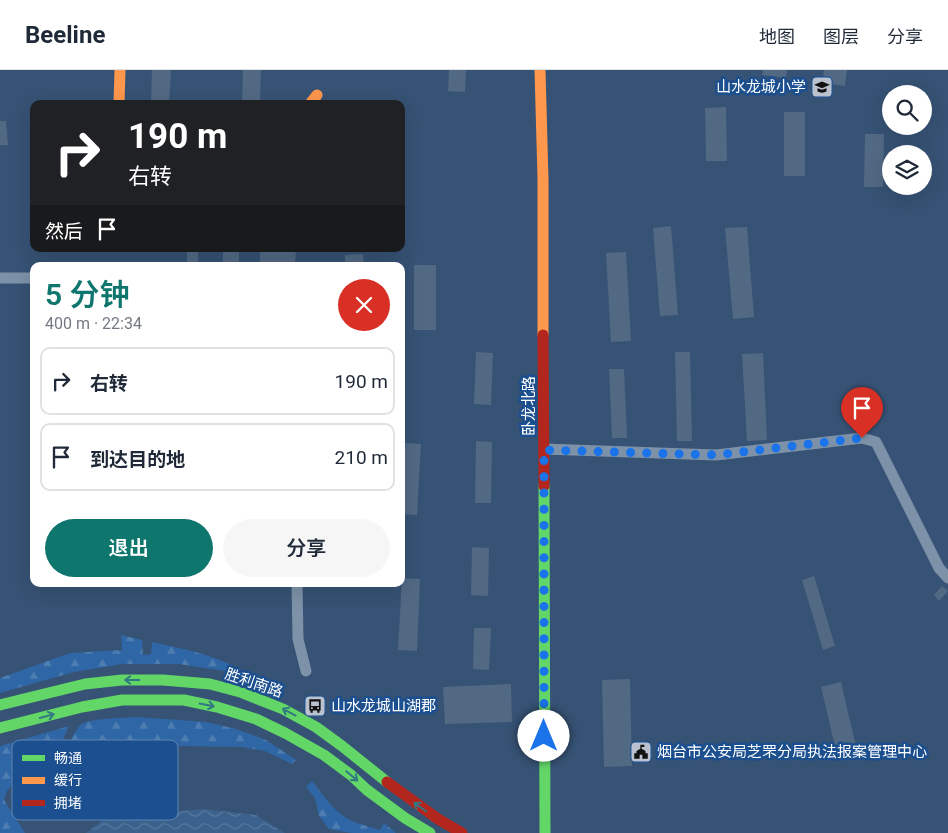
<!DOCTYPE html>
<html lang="zh">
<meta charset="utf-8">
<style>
:root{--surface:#fff;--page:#f6f6f7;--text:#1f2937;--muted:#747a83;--line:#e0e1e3;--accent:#0f766e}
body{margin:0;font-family:Roboto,"Noto Sans SC",sans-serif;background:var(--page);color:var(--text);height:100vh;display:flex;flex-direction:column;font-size:19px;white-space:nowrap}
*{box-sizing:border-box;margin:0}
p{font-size:16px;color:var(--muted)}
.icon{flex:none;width:28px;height:28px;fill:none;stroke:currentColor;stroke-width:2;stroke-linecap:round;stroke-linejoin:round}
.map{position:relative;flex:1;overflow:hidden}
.details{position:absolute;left:30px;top:192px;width:375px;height:325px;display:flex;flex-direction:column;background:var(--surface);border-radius:10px;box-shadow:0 5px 20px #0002}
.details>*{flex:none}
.guide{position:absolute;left:30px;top:30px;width:375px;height:152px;border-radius:10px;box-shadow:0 5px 20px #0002;background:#202124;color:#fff;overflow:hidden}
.controls{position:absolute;left:882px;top:15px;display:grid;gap:10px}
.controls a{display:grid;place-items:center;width:50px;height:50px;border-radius:50%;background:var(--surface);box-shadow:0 5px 20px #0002;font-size:25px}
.pin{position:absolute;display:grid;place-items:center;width:42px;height:42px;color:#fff;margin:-51px -21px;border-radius:50% 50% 50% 0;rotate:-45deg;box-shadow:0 0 5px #0007}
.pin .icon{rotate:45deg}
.me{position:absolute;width:55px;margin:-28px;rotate:0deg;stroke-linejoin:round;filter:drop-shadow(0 0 4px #0008)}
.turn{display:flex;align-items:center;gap:18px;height:105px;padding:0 15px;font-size:22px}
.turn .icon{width:65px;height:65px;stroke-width:2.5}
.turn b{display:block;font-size:35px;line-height:42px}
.then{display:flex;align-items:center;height:48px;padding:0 15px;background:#0003;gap:10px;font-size:19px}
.round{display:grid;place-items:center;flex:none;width:52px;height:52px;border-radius:26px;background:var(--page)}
.head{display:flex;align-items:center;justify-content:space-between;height:85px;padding:0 15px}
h1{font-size:30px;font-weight:600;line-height:38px;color:var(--accent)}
.button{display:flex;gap:10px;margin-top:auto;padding:10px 15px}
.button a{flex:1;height:58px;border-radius:30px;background:var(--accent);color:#fff;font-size:20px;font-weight:600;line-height:58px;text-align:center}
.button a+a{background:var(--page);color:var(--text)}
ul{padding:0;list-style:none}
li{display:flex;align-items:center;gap:15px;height:68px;margin:0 10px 8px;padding:0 5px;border:2px solid var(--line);border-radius:10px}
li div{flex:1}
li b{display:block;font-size:19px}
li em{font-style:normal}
header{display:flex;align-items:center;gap:30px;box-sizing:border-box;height:70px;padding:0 25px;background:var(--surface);border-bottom:1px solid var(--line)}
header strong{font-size:24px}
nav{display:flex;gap:28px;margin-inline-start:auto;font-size:18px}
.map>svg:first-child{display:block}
</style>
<header>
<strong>Beeline</strong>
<nav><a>地图</a><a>图层</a><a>分享</a></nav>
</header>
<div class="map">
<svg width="948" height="763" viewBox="0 0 948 763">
<defs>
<pattern id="forest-firs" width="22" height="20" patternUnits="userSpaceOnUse" patternTransform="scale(1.25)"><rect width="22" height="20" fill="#2f66a5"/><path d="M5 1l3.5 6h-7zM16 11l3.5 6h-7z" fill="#4e7db2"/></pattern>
<pattern id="water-waves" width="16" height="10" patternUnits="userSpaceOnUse" patternTransform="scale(1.25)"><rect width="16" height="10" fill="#3b618d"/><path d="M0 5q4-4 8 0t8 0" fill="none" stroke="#58799e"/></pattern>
</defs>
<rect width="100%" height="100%" fill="#365274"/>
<path fill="url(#forest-firs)" d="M121,565L142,570L143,585L151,584L152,572C180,578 212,584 237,598L238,603L179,594H122L74,602L0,623V608L70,583L122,580Z
M137,647L206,652L236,659L266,670L296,690L292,694L265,681L241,677L179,676L165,680L130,699L115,694L95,708L81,728L62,744L53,748V740L48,737L28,742C24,735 20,729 24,720C30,705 49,699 61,688C69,679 73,658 84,653C95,648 124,648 137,647Z
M69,656L62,672L18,708L7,721L4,730L25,763H0V676Z
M312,711C321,722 330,736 342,745C353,753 367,756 380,760L384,753L396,763H351L329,759L319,746L315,728L306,717Z"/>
<path fill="url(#water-waves)" d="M147,723L166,742L204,739L256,745L285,763H86L127,731Z"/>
<path fill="#526984" d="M152,0H171L169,34H151Z
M243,0H261L260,34H242Z
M449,0H466L465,22L448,21Z
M763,0H787L786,8L762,5Z
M824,0H847L845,16L822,13Z
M726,37L727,91H706L705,38Z
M784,42H805V106H784Z
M0,51H6L8,75H0Z
M865,64H884L883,117H864Z
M671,156L678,245L660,246L653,158Z
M747,157L754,247L733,249L725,158Z
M187,179H198V196H187Z
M223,179H239V196H223Z
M260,179H296L295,196H260Z
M626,182L631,271L611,272L606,183Z
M363,184L364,196H345V185Z
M414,195H436V260H414Z
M476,282L493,283L491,335L474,334Z
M675,282H690L692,371H677Z
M763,283L767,370L747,371L742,284Z
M609,299H624L627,368H612Z
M476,371L492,372L491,433H475Z
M404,373L421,374L417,445L401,444Z
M472,477L489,478L488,526L471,525Z
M814,506L835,576L823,580L802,510Z
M402,508L420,509L417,581L398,580Z
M942,516L948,521L939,531L934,525Z
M474,558H491L489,600L473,599Z
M630,609L632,696L604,697L602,610Z
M841,612L858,685L838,689L821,617Z
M511,614L512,652L445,654L443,617Z"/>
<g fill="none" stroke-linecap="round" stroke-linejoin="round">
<path stroke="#7d92a8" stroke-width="11" d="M0,208H34
M544,379L716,385L862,368L876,372L939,498L948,508
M297,514L298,569L306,601"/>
<path stroke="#63d668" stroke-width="11" d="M544,416L545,763
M0,635L85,614L122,610H163L210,614L240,622L283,639L316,657L342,676L387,712
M0,658L82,637L122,630H184L217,637L256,649L285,663L324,685L351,705L367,720L405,748L430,763"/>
<path stroke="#ff974d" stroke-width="11" d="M540,0L543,109V265
M119,34L120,0
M310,34L317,25"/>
<path stroke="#b3261e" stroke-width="11" d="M543,265L544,416
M387,712L438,749L462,763"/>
</g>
<defs><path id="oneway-shaft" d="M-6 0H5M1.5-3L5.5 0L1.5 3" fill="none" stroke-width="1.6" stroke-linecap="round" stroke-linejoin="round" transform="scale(1.25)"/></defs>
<g stroke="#317883">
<use href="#oneway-shaft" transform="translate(132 610) rotate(-180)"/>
<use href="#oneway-shaft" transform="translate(207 635) rotate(11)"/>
<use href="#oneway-shaft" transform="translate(289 642) rotate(-152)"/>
<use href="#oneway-shaft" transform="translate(47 646) rotate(-15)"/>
<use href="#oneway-shaft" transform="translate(352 706) rotate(40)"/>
<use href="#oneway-shaft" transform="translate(420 737) rotate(-145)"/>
</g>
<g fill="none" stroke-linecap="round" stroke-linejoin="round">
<path stroke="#1a73e8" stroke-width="9" stroke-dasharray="0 16.2" d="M544,666V380L716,385L862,368"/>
</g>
<defs>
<g id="school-square" transform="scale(1.125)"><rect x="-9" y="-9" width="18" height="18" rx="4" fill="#b9c2ce" stroke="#1b4f8f"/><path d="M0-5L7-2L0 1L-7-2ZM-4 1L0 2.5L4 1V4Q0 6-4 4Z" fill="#111"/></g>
<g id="bus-square" transform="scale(1.125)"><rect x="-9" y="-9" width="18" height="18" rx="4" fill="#b9c2ce" stroke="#1b4f8f"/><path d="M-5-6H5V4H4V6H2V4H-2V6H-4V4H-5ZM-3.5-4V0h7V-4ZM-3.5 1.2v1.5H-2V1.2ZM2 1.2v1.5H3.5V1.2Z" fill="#111"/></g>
<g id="civic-square" transform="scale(1.125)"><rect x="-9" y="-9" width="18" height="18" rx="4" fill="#b9c2ce" stroke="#1b4f8f"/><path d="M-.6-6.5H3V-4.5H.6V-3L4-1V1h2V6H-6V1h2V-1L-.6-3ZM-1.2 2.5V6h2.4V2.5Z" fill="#111"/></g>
</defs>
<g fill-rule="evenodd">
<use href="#school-square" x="822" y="17"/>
<use href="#bus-square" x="315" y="636"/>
<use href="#civic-square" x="641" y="682"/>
</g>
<g text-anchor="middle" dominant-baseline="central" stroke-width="5" stroke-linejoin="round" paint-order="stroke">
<g font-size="15" fill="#fff" stroke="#1b4f8f" text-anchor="start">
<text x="806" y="17" text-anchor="end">山水龙城小学</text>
<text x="331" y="636">山水龙城山湖郡</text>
<text x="657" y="682">烟台市公安局芝罘分局执法报案管理中心</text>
</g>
<g font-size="15" fill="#fff" stroke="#1b4f8f">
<text transform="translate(529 336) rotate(-90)">卧龙北路</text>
<text transform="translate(254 613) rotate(19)">胜利南路</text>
</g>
</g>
<rect x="12" y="670" width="166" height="80" rx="8" fill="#1b4f8f" stroke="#5f84b1" stroke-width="1"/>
<rect x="22" y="685" width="23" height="6" fill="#63d668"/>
<rect x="22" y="707" width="23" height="7" fill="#ff974d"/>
<rect x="22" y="730" width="23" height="6" fill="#b3261e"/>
<g font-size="14" fill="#fff">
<text x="54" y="693">畅通</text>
<text x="54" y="715">缓行</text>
<text x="54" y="738">拥堵</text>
</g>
</svg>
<div class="controls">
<a><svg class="icon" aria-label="search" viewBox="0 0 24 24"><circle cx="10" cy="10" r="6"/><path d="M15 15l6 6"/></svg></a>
<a><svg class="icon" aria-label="layers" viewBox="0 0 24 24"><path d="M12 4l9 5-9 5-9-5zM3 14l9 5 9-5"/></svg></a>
</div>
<div class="pin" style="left:862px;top:368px;background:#d93025"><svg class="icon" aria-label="arrive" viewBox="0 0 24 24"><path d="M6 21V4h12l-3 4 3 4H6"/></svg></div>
<svg class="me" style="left:544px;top:666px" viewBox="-20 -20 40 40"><circle r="19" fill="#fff"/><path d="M0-13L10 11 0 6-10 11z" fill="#1a73e8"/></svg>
<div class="guide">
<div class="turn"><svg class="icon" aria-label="right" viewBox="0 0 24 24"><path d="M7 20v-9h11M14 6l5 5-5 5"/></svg><div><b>190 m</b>右转</div></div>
<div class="then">然后<svg class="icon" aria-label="arrive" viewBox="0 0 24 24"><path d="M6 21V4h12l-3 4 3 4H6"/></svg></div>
</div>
<section class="details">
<div class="head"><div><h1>5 分钟</h1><p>400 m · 22:34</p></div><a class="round" style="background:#d93025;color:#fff"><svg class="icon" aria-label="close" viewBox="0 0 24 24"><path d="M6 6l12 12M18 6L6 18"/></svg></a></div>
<ul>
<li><svg class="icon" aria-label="right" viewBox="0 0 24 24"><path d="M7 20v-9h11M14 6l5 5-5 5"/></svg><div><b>右转</b></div><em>190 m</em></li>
<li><svg class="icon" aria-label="arrive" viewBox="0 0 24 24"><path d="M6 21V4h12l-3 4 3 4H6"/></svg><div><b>到达目的地</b></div><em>210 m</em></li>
</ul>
<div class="button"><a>退出</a><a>分享</a></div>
</section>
</div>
